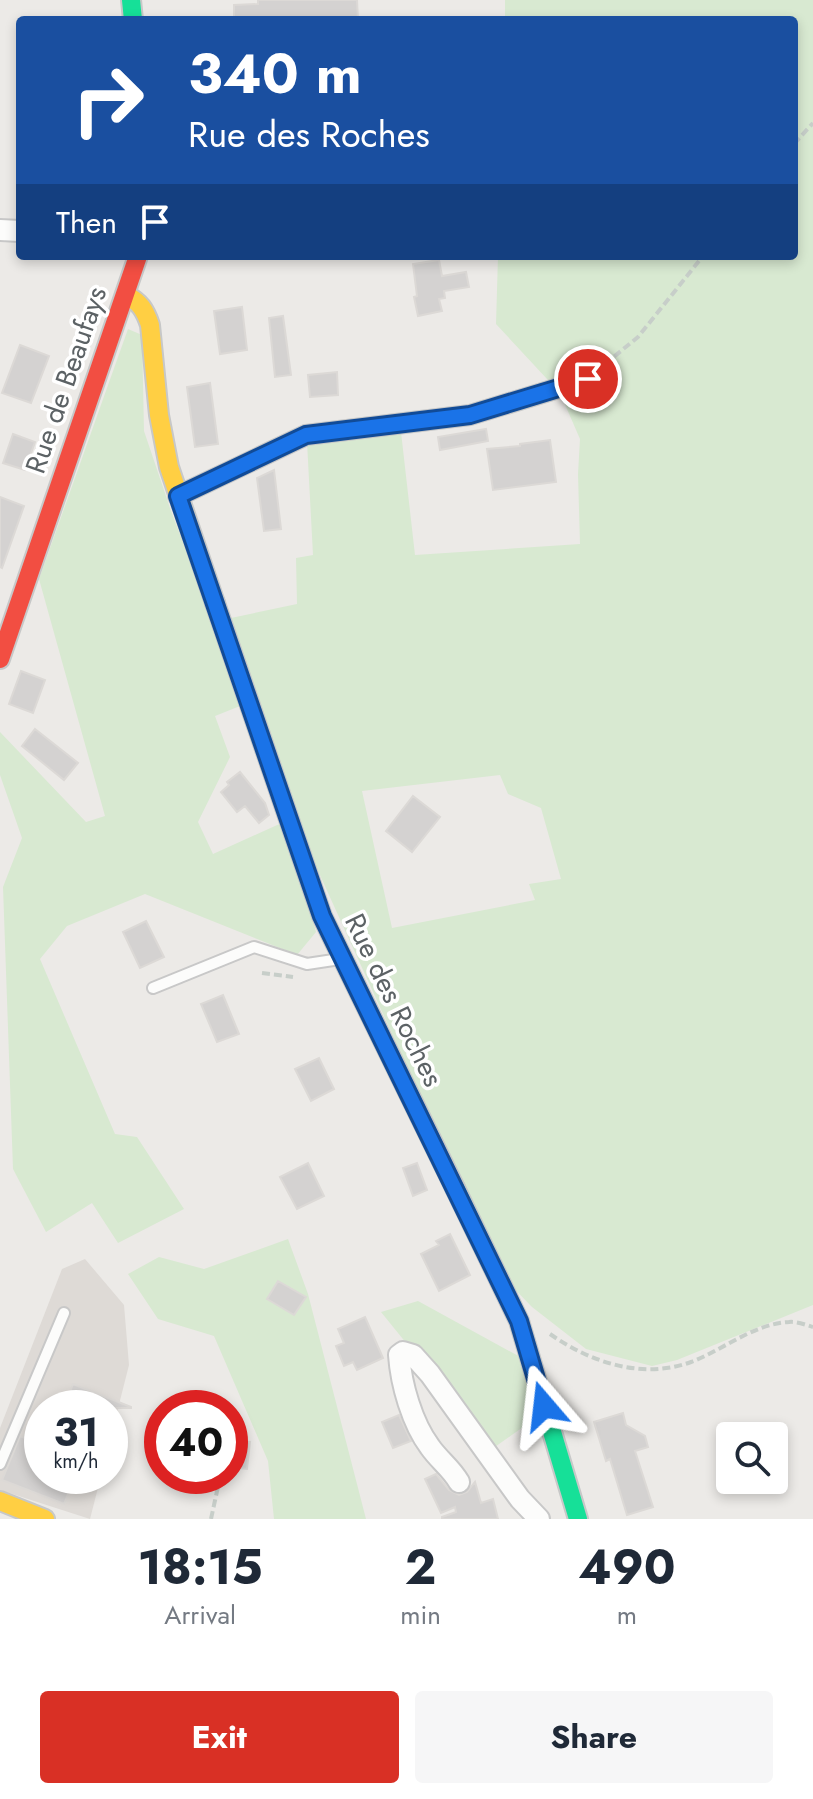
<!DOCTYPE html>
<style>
:root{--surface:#fff;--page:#f6f6f7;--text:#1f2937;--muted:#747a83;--accent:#d93025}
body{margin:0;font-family:Jost,sans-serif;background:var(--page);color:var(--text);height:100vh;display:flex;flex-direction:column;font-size:30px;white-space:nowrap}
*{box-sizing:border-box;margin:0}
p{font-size:26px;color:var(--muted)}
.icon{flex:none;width:44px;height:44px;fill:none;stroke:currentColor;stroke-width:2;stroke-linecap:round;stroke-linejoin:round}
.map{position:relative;height:1519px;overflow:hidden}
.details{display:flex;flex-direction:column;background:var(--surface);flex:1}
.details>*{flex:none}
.guide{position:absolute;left:16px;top:16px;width:782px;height:244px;border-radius:8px;box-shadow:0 4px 12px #0003;background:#1a4fa0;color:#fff;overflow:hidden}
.tools{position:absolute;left:716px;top:1422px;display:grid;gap:16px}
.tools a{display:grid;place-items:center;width:72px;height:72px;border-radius:8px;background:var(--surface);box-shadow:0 4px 12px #0003;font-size:40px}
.speed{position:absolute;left:24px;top:1390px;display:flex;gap:16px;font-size:40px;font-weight:700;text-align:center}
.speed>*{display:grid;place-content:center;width:104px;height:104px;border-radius:50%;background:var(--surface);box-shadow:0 4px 12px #0003;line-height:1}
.speed small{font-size:20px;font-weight:400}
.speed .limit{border:12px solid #d22;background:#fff;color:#111}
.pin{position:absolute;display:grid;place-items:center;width:68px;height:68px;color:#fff;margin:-34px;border:4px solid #fff;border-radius:50%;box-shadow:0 2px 8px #0007}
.me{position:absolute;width:88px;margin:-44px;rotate:343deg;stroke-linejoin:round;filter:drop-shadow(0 0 6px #0008)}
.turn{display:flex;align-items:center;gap:28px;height:168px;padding:0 40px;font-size:36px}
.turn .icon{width:104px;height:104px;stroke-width:2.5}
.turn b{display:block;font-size:56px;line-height:68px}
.then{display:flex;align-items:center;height:76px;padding:0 40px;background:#0003;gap:16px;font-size:30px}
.eta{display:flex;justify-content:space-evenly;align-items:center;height:136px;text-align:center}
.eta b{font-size:48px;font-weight:700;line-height:56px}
.button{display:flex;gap:16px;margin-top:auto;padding:16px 40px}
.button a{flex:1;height:92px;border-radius:8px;background:var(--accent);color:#fff;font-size:32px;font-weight:700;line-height:92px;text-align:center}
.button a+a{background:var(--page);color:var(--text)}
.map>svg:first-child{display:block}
</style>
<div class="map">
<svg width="813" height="1519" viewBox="0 0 813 1519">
<rect width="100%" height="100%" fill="#eceae7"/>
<path fill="#dedad6" d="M85,1259L124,1305L129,1365L110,1440V1408H42V1476H101L90,1519L0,1490V1428L62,1269Z"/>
<path fill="#d8e9d1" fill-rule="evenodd" d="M505,0H813V1305L677,1360L652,1366L586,1349L532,1307L502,1276L309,851L231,618L297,604L296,558L313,555L307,442L401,432L415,555L580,544L578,474L580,439L560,393L496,324L498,256H794V20H505ZM500,775L508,794L541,808L561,879L529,884L535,900L392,928L362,791Z
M128,329L142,335L144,431L171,511L245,704L215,716L230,757L198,822L213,854L286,821L316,932L297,955L145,894L67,926L40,959L115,1134L137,1137L184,1209L118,1243L92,1203L46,1232L13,1169L3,887L22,838L0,775V732L86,822L105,816L39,579Z
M288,1239L308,1294L366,1519H274L268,1461L214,1336L158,1319L128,1274L159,1257L204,1269Z
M418,1301L522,1358L540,1415L492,1449L381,1312Z"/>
<path fill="#d4d2d1" stroke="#dcd9d6" stroke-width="2" d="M258,0H357L358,20H234V5L258,4Z
M439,260L442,276L466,272L469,287L444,291L445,298L439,299L442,311L418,316L414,297L417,296L413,264Z
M242,307L247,350L220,354L214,311Z
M283,316L291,375L275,377L269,318Z
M20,345L49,356L31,403L2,393Z
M337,372L338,395L310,397L308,375Z
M210,383L218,444L195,447L187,387Z
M486,429L488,441L440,450L438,437Z
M13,434L35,442L25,470L3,463Z
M550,440L556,482L493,490L487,449L520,446V444Z
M274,470L281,529L264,531L257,478Z
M0,497L24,506L2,568L0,567Z
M21,671L45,680L33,713L9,704Z
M35,729L78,763L64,780L22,746Z
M240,772L265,803L269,815L259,823L245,806L237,812L221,792L229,785L227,782Z
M413,796L440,817L412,852L386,831Z
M146,921L164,957L140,968L123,932Z
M223,995L239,1034L217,1042L201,1004Z
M319,1058L334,1089L311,1101L295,1069Z
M308,1163L324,1196L297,1209L280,1177Z
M417,1163L427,1190L413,1196L403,1168Z
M450,1234L470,1275L439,1291L421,1254L439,1245L436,1241Z
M278,1281L306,1297L294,1315L267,1299Z
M365,1317L383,1358L357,1370L353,1362L344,1366L336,1346L344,1343L338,1329Z
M73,1384L131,1407V1408H64Z
M623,1413L626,1425L645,1436L648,1447L635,1451L653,1507L627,1515L610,1459L606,1461L594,1422Z
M399,1415L411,1441L393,1448L382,1422Z
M20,1436L42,1445V1476H75L64,1504L2,1480Z
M230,1441L250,1442L247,1469L230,1467Z
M436,1474L449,1490L459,1495L467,1492L475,1482L481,1503L493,1499L498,1519H442V1517L456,1512L455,1507L441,1513L425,1479Z"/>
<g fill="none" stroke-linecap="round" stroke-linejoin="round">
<g stroke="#c8c8c8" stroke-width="14">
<path id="lane" d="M153,988L254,947L307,964L340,959
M0,1464L64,1313"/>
</g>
<g stroke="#c8c8c8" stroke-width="24">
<path id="street" d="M0,230L20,231
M459,1482C451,1468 439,1460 430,1447C412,1423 401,1384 399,1355L403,1352L413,1355L430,1374L520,1499L539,1519"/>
</g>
<g stroke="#c7c8c8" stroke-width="22">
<path id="fast" d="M131,0L133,20
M455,1188L519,1321L578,1519"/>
</g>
<g stroke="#c7c8c8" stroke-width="22">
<path id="slow" d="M126,295C140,302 145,310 150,325L159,415L169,467L215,603
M0,1501L45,1519"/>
</g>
<g stroke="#c7c8c8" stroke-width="22">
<path id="jam" d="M178,496L306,435L470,415L588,379
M215,603L322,916L455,1188
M0,659L138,256"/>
</g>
<path stroke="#c7cec9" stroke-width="4" stroke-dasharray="8 4" stroke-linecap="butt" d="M794,144L813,123
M605,364L638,337L703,256
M262,973L293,977
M550,1334C590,1362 642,1380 691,1362C723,1350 753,1324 789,1322C796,1321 806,1325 813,1327
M211,1519L219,1482"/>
<use href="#lane" stroke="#fcfcfb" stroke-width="10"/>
<use href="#street" stroke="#fcfcfb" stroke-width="20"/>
<use href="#fast" stroke="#16e098" stroke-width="18"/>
<use href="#slow" stroke="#ffcf43" stroke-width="18"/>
<use href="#jam" stroke="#f24e42" stroke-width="18"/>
</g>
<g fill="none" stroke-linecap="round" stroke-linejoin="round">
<g stroke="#114b97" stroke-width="20">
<path id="route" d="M544,1406L519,1321L322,916L178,496L306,435L470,415L588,379"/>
</g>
<use href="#route" stroke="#1a73e8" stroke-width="14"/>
</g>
<g text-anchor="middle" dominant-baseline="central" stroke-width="7" stroke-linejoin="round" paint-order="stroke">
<g font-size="28" fill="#5c6265" stroke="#fff">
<text transform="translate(66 380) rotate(-71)">Rue de Beaufays</text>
<text transform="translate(394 1000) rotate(64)">Rue des Roches</text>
</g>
</g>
</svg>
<div class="tools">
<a><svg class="icon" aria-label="search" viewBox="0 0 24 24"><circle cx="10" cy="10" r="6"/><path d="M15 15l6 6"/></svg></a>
</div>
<div class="speed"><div>31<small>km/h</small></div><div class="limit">40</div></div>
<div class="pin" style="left:588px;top:379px;background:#d93025"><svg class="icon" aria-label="arrive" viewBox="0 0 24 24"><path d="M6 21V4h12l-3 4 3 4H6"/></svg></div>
<svg class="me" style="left:544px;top:1406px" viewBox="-20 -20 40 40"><path d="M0-17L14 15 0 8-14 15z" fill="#1a73e8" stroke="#fff" stroke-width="4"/></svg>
<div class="guide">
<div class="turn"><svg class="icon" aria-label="right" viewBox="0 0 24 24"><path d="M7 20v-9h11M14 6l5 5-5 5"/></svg><div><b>340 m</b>Rue des Roches</div></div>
<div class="then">Then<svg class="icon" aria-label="arrive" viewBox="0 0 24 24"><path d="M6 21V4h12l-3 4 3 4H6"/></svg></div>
</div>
</div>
<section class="details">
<div class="eta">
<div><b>18:15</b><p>Arrival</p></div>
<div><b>2</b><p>min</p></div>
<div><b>490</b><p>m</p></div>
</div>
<div class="button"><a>Exit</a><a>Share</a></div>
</section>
